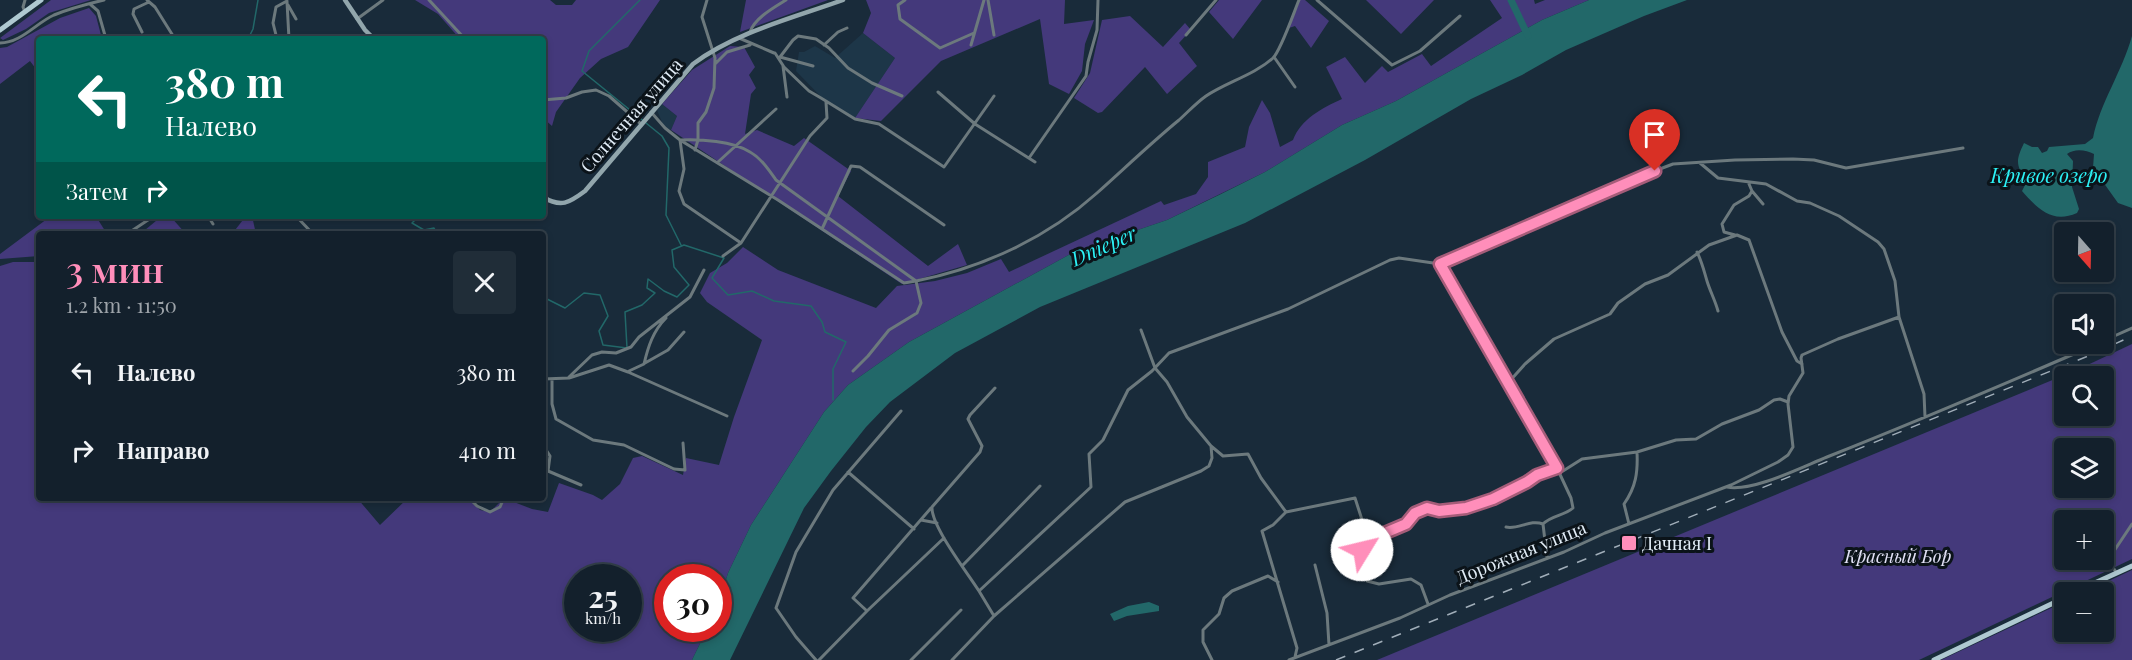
<!DOCTYPE html>
<html lang="ru">
<meta charset="utf-8">
<style>
:root{--surface:#13202c;--page:#202d38;--text:#f1f3f6;--muted:#9da3a9;--line:#323e48;--accent:#ff8eba}
body{margin:0;font-family:"Playfair Display",serif;background:var(--page);color:var(--text);height:100vh;display:flex;flex-direction:column;font-size:22px;white-space:nowrap}
*{box-sizing:border-box;margin:0}
p{font-size:20px;color:var(--muted)}
.icon{flex:none;width:33px;height:33px;fill:none;stroke:currentColor;stroke-width:2;stroke-linecap:round;stroke-linejoin:round}
.map{position:relative;flex:1;overflow:hidden}
.side{position:absolute;left:36px;top:231px;width:510px;height:270px;display:flex;flex-direction:column;background:var(--surface);border-radius:6px;box-shadow:0 3px 9px #0003,0 0 0 2px var(--line)}
.side>*{flex:none}
.banner{position:absolute;left:36px;top:36px;width:510px;height:183px;border-radius:6px;box-shadow:0 3px 9px #0003,0 0 0 2px var(--line);background:#00695c;color:#fff;overflow:hidden}
.needle{width:39px;rotate:160deg}
.tools{position:absolute;left:2054px;top:222px;display:grid;gap:12px}
.tools a{display:grid;place-items:center;width:60px;height:60px;border-radius:6px;background:var(--surface);box-shadow:0 3px 9px #0003,0 0 0 2px var(--line);font-size:30px}
.speed{position:absolute;left:564px;top:564px;display:flex;gap:12px;font-size:30px;font-weight:700;text-align:center}
.speed>*{display:grid;place-content:center;width:78px;height:78px;border-radius:50%;background:var(--surface);box-shadow:0 3px 9px #0003,0 0 0 2px var(--line);line-height:1}
.speed small{font-size:15px;font-weight:400}
.speed .limit{border:9px solid #d22;background:#fff;color:#111}
.pin{position:absolute;display:grid;place-items:center;width:51px;height:51px;color:#fff;margin:-62px -26px;border-radius:50% 50% 50% 0;rotate:-45deg;box-shadow:0 0 6px #0007}
.pin .icon{rotate:45deg}
.me{position:absolute;width:66px;margin:-33px;rotate:54deg;stroke-linejoin:round;filter:drop-shadow(0 0 4px #0008)}
.turn{display:flex;align-items:center;gap:21px;height:126px;padding:0 30px;font-size:27px}
.turn .icon{width:78px;height:78px;stroke-width:2.5}
.turn b{display:block;font-size:42px;line-height:51px}
.then{display:flex;align-items:center;height:57px;padding:0 30px;background:#0003;gap:12px;font-size:22px}
.round{display:grid;place-items:center;flex:none;width:63px;height:63px;border-radius:6px;background:var(--page)}
.overview{display:flex;align-items:center;justify-content:space-between;height:102px;padding:0 30px}
h1{font-size:36px;font-weight:600;line-height:45px;color:var(--accent)}
ul{padding:0;list-style:none}
li{display:flex;align-items:center;gap:18px;height:78px;padding:0 30px}
li div{flex:1}
li b{display:block;font-size:22px}
li em{font-style:normal}
.map>svg:first-child{display:block}
</style>
<div class="map">
<svg width="2132" height="660" viewBox="0 0 2132 660">
<rect width="100%" height="100%" fill="#192b3a"/>
<path fill="#1d3648" d="M863,33L895,58L855,118L826,102L796,71L799,52H804L815,46L835,58Z
M662,104L677,116L671,130L664,127L657,110Z"/>
<path fill="#44397b" fill-rule="evenodd" d="M51,0H91L49,13L26,29L3,40L0,38Z
M415,0H550L556,5H572L576,0H660L628,47L601,59L580,78L556,112L552,126L543,118V39H460L438,14Z
M746,0H828L740,32Z
M866,0H1065L1064,24L1094,20L1085,44L1082,71L1069,94L1049,84L1040,19L941,61L881,121L855,118L895,58L863,33L871,13Z
M1219,0H1262L1233,39L1209,12Z
M1300,0H1305L1329,21L1311,48L1295,26L1289,28Z
M1366,0H1434L1401,34Z
M1490,0H1534L1535,4L1545,0H1589L1542,20L1396,101L1342,125L1265,172L1167,220L1076,251L909,342L848,385L824,412L751,525L728,573L719,601L718,578H668V628L707,629L692,660H0V266L13,262H39V498H357L380,525L408,498H469L480,510L490,512L502,500L506,499L532,509L548,512L559,483L593,495L602,500L620,484L633,458L642,456L683,475L686,458L719,465L734,417L762,340L707,302L700,293L710,273L727,263L743,247L778,270L876,308L897,286L935,281L967,273L1001,259L1009,272L1161,201L1164,205L1196,194L1208,177V162L1245,147L1249,127L1262,100L1270,113L1280,147L1293,140C1301,119 1322,108 1342,99L1326,67L1345,57L1365,83L1382,66L1388,72L1422,54L1431,66L1502,18ZM578,578H628V628H578Z
M89,8L96,16L102,39H39V73L30,61L0,84V48L7,47L60,18Z
M1130,16L1163,47L1185,23L1191,30L1179,43L1197,66L1167,94L1145,67L1102,112L1098,113L1074,98L1090,73L1102,20Z
M730,46L744,47L755,67L749,75L756,88L751,94L745,134L757,130L794,146L804,138L851,171L838,196L928,266L958,244L967,265L902,284L671,130L677,116L662,104L692,70Z
M51,216H98L97,218L107,234H39V256L0,259V254Z
M162,216H170L186,234H148L145,230Z
M246,216H252L256,234H232Z
M2132,344V559L1919,660H1377L2079,369ZM2064,376H2103V416H2064ZM2064,448H2103V488H2064ZM2064,520H2103V560H2064Z
M2132,570V660H1941L2064,602V632H2103V592H2085Z"/>
<path fill="#226869" d="M1589,0H1687L1644,16L1566,50L1522,75L1471,99L1365,160L1245,223L1040,307L955,353L890,402L866,427L831,471L804,508L730,660H692L707,629L718,628L719,601L728,573L751,525L824,412L848,385L909,342L1076,251L1167,220L1219,195L1265,172L1342,125L1396,101L1542,20Z
M2132,36V208L2118,203L2093,168L2094,154C2086,150 2075,148 2067,154L2073,161L2072,187L2079,209L2077,213C2052,224 2038,209 2022,191L2027,181C2015,165 2016,160 2024,143L2032,147H2038L2042,153L2047,151L2049,147L2085,144L2093,138C2100,103 2122,72 2132,36Z
M1149,602L1159,606V611L1127,616L1114,621L1110,614L1128,606Z"/>
<g fill="none" stroke-linecap="round" stroke-linejoin="round">
<path stroke="#226869" stroke-width="1.5" d="M640,0L589,51L582,71L662,136L669,148L666,215L681,245
M248,39L253,29L258,0
M419,216L412,223L424,230L434,228L437,234
M543,297L565,308L584,293L600,295L608,316L599,331L603,345L627,348L625,312L642,305L655,293L647,288L648,279L664,291L677,297L689,285L674,267L672,250L684,245L724,258L712,278L728,295L752,291L774,301L811,306L822,322L825,332L846,342L833,369V400"/>
<path stroke="#226869" stroke-width="7" d="M1511,0L1528,36"/>
<path stroke="#6c797d" stroke-width="3" d="M25,0L23,7L25,12
M147,0L155,7L175,39
M429,0L465,39
M905,0L898,5L900,19L940,48L974,33
M988,0L994,35
M1317,0L1392,65L1420,51L1460,16
M287,2L289,39
M90,4L98,11L106,39
M288,5L296,19
M357,19L383,0
M142,32L133,14L134,9L149,2
M750,32C755,18 773,8 786,0
M1186,35L1216,0
M739,38L774,53
M277,39L273,23L276,7L287,1
M0,43C21,43 36,23 54,15C71,8 87,4 104,0
M824,45L838,32L847,28
M971,45L984,0
M775,53L784,67L809,91L821,98L855,119L879,124L944,167L994,96
M780,57L793,40L798,36L816,39L829,48L848,68L872,83L902,96
M780,57L813,66
M1274,57L1295,87
M715,64L727,52L750,45
M783,66L787,97
M938,92L975,124L1035,162
M543,100L566,98L582,92L596,90L609,96L641,124
M651,112L665,128L680,140C700,139 733,141 750,152C761,158 769,170 776,180L916,281C982,268 1047,238 1097,193C1125,168 1151,143 1179,120C1188,112 1196,103 1206,96C1227,82 1254,75 1273,58C1281,50 1294,12 1299,0
M695,150L698,140V123L706,112L714,88L715,58L702,17L707,0
M1029,158L1086,76L1088,62L1097,30L1098,0
M718,162L776,109
M1700,163L1718,178L1766,184L1797,201L1810,203L1839,216L1878,242L1884,249L1895,281L1899,317L1924,394L1925,417
M1752,191L1763,204
M208,216L213,224
M296,216L313,234
M374,216L375,217
M822,229L851,166L860,167L944,225
M127,234L154,216
M1735,235L1724,232L1722,224L1734,205L1749,196L1752,191L1749,184
M741,243L684,204L679,191L684,169L680,140L778,200L904,283L916,281L921,303L917,313L889,330L868,356L853,371
M1697,252C1702,262 1704,271 1707,281C1710,291 1715,300 1718,311
M723,256L741,243L810,136L827,118L826,102
M2103,341L2132,328
M645,363L668,350L684,332
M629,371L644,364C648,347 653,331 666,318
M569,377L592,355L602,352L616,353L631,347L639,337L690,297L704,270
M543,379L569,378L609,365L628,372L727,416
M552,379V404L556,419L593,440L624,445L674,469L685,470L683,443
M1508,383L1525,364L1554,339L1610,314L1618,303L1645,284L1668,275L1709,245L1737,235L1749,240L1782,332L1797,361L1802,364
M543,445L550,456L548,471L581,485
M1211,446L1223,456L1248,454L1261,478L1286,512L1355,498L1364,526L1361,567L1367,581L1379,584L1411,579L1421,585L1428,604
M848,472L914,529
M1727,487C1753,492 1802,467 1827,457C1918,421 2007,383 2097,344
M469,498L477,506L490,512L500,507L504,498
M1286,512L1273,525L1262,531L1297,648L1295,657
M921,520L937,523
M1629,524L1624,504C1636,487 1638,472 1637,452
M1506,527C1518,530 1530,519 1543,524
M1362,550L1373,538L1406,524L1415,513L1427,508L1439,511L1466,509L1493,499L1546,471L1557,468L1563,471L1582,459L1637,452L1676,440L1696,439L1722,424L1759,410L1774,400L1780,399L1788,402
M1547,558L1543,524C1552,515 1564,516 1573,508L1571,498L1557,468L1440,264L1636,178L1673,164L1735,160L1793,159L1814,160L1846,168L1963,148
M963,565L1040,486
M1315,565L1327,613L1329,645
M2116,572L2108,560L2132,524
M979,591C967,572 931,526 932,507L980,452L982,446L968,419L970,415L995,388
M867,611L944,538
M994,616L1125,502L1201,471L1209,466L1212,458L1211,446L1187,417L1167,382L1155,368L1141,330
M816,660L796,637L776,608L796,552L833,490L901,411
M819,660L867,611L853,598L931,508
M911,660L961,610
M952,660L994,616L979,591L1091,487L1089,454L1103,440L1128,390L1152,371L1169,353L1288,309L1390,260L1399,258L1440,264
M1212,660L1203,642V630L1219,614L1224,598L1232,591L1268,576L1278,582
M1289,660L1400,618L1450,595L1564,552L1605,533L1731,485L1778,462L1788,455L1793,447L1788,404L1789,396L1803,373L1801,358L1802,355L1838,339L1899,317"/>
<path stroke="#92a6ac" stroke-width="4.5" d="M345,0L365,30L374,39
M543,197C561,208 569,203 585,191L693,64C736,32 793,18 843,0"/>
<path stroke="#afc9d1" stroke-width="5" d="M0,30L41,0
M2075,592L2132,566
M1934,660L2064,598"/>
<path stroke="#a1aeb9" stroke-width="1.5" stroke-dasharray="10 10" stroke-linecap="butt" d="M1336,660L2093,354L2132,336"/>
</g>
<g fill="none" stroke-linecap="round" stroke-linejoin="round">
<g stroke="#a65c79" stroke-width="15">
<path id="route" d="M1362,550L1373,538L1406,524L1415,513L1427,508L1439,511L1466,508L1493,499L1527,482L1537,475L1557,468L1440,264L1655,171"/>
</g>
<use href="#route" stroke="#ff8eba" stroke-width="10"/>
</g>
<rect fill="#ff8eba" stroke="#0b1319" stroke-width="2" x="1621" y="535" width="16" height="16" rx="3"/>
<g text-anchor="middle" dominant-baseline="central" stroke-width="6" stroke-linejoin="round" paint-order="stroke">
<g font-size="18" fill="#e1ecf6" stroke="#0b1319">
<text transform="translate(631 115) rotate(-49)">Солнечная улица</text>
<text transform="translate(1521 552) rotate(-22)">Дорожная улица</text>
</g>
<g font-size="18" fill="#e1ecf6" stroke="#0b1319" text-anchor="start">
<text x="1642" y="543">Дачная I</text>
</g>
<g font-size="18" font-style="italic" fill="#e3e2f7" stroke="#0b1319">
<text x="1898" y="556">Красный Бор</text>
</g>
<g font-size="20" font-style="italic" fill="#2cf2f6" stroke="#0b1319">
<text x="2049" y="174">Кривое озеро</text>
<text transform="translate(1103 245) rotate(-24)">Dnieper</text>
</g>
</g>
</svg>
<div class="tools">
<a><svg class="needle" viewBox="-14 -14 28 28"><path d="M0-13l5 13h-10z" fill="#e53935"/><path d="M0 13l5-13h-10z" fill="#9da3a9"/></svg></a>
<a><svg class="icon" aria-label="sound" viewBox="0 0 24 24"><path d="M4 9h4l5-4v14l-5-4H4zM17 9q2 3 0 6"/></svg></a>
<a><svg class="icon" aria-label="search" viewBox="0 0 24 24"><circle cx="10" cy="10" r="6"/><path d="M15 15l6 6"/></svg></a>
<a><svg class="icon" aria-label="layers" viewBox="0 0 24 24"><path d="M12 4l9 5-9 5-9-5zM3 14l9 5 9-5"/></svg></a>
<a>+</a>
<a>−</a>
</div>
<div class="speed"><div>25<small>km/h</small></div><div class="limit">30</div></div>
<div class="pin" style="left:1655px;top:171px;background:#d93025"><svg class="icon" aria-label="arrive" viewBox="0 0 24 24"><path d="M6 21V4h12l-3 4 3 4H6"/></svg></div>
<svg class="me" style="left:1362px;top:550px" viewBox="-20 -20 40 40"><circle r="19" fill="#fff"/><path d="M0-13L10 11 0 6-10 11z" fill="#ff8eba"/></svg>
<div class="banner">
<div class="turn"><svg class="icon" aria-label="left" viewBox="0 0 24 24"><path d="M17 20v-9H6M10 6l-5 5 5 5"/></svg><div><b>380 m</b>Налево</div></div>
<div class="then">Затем<svg class="icon" aria-label="right" viewBox="0 0 24 24"><path d="M7 20v-9h11M14 6l5 5-5 5"/></svg></div>
</div>
<section class="side">
<div class="overview"><div><h1>3 мин</h1><p>1.2 km · 11:50</p></div><a class="round"><svg class="icon" aria-label="close" viewBox="0 0 24 24"><path d="M6 6l12 12M18 6L6 18"/></svg></a></div>
<ul>
<li><svg class="icon" aria-label="left" viewBox="0 0 24 24"><path d="M17 20v-9H6M10 6l-5 5 5 5"/></svg><div><b>Налево</b></div><em>380 m</em></li>
<li><svg class="icon" aria-label="right" viewBox="0 0 24 24"><path d="M7 20v-9h11M14 6l5 5-5 5"/></svg><div><b>Направо</b></div><em>410 m</em></li>
</ul>
</section>
</div>
